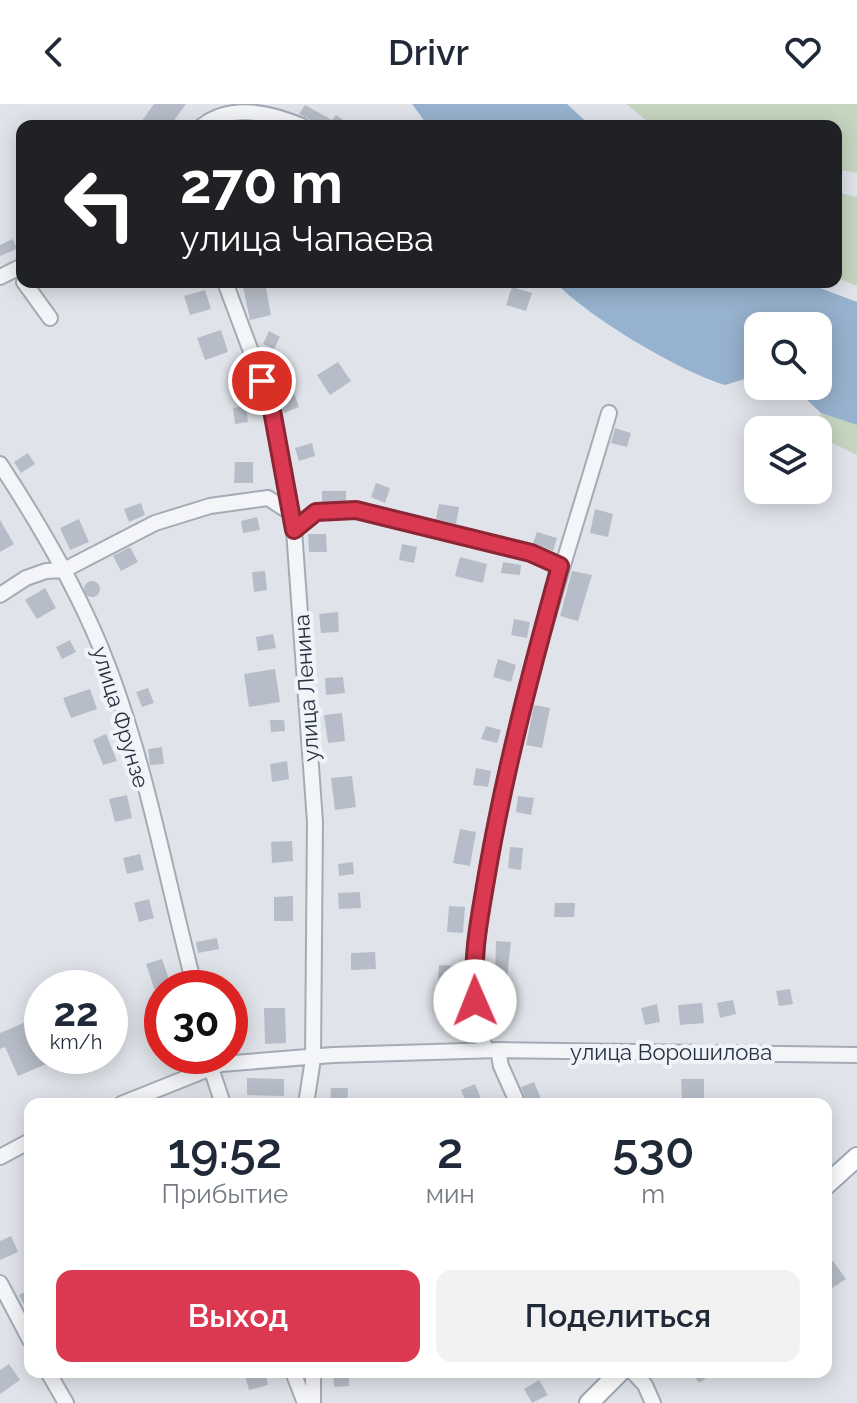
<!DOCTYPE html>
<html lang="ru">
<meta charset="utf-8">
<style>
:root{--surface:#fff;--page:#f2f2f3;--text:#1f2937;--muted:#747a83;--accent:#db3952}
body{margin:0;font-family:Raleway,sans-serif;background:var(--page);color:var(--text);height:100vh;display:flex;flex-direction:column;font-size:30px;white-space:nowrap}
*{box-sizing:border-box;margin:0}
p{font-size:26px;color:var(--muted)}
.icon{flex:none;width:44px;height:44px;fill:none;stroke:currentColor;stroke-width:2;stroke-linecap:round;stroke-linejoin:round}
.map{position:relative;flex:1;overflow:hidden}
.drawer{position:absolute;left:24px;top:994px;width:808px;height:280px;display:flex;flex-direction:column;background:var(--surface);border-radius:16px;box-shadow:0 4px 20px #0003}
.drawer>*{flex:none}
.hud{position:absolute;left:16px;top:16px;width:826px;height:168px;border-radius:16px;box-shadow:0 4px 20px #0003;background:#202124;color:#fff;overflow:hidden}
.buttons{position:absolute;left:744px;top:208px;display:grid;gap:16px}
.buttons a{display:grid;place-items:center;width:88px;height:88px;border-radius:16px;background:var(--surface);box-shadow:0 4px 20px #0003;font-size:40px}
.speed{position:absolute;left:24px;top:866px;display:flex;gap:16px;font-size:40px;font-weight:700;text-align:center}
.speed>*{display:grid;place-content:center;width:104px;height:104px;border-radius:50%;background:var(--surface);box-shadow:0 4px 20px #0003;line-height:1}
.speed small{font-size:20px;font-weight:400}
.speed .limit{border:12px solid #d22;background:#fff;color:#111}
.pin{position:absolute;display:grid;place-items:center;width:68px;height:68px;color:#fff;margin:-34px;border:4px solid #fff;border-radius:50%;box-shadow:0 2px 8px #0007}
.me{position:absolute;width:88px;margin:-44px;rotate:359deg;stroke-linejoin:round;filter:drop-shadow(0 0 6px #0008)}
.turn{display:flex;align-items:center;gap:28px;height:168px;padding:0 32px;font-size:36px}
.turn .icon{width:104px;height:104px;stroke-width:2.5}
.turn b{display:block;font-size:56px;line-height:68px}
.eta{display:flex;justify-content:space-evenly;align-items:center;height:136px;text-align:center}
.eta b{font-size:48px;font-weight:600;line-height:56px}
.action{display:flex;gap:16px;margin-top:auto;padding:16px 32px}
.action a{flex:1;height:92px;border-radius:16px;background:var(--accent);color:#fff;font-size:32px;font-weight:600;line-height:92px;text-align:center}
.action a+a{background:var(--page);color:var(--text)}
header{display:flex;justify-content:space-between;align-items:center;height:104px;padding:0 32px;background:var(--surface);font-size:36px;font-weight:600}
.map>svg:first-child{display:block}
</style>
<header><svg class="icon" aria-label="back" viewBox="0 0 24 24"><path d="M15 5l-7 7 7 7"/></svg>Drivr<svg class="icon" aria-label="heart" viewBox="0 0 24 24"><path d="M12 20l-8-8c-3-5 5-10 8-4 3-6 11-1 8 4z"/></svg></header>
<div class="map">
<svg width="857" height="1299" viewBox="0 0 857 1299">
<rect width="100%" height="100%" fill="#e0e4ea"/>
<path fill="#c6d5c0" d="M626,0H857V69L836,65V22H653Z
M836,88L857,93V182L836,174Z
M821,309L857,321V351L818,332V326H813Z"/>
<path fill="#97b2ce" d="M412,0H567L591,22H428Z
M555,178H804L857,198V321L821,309L792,282H818V222H758V271L725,281C679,267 588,213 555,178Z"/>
<path fill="#b7bdc8" d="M154,0H186L170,22H147L141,18Z
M305,1L332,16L336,11L352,22H312L309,15L299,10Z
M13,135L17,145L0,152V141Z
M242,178H265L271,211L250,216Z
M512,183L532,189L526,207L506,201Z
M205,186L211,205L190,211L184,192Z
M221,226L228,248L205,256L197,234Z
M269,227L280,233L274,245L263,240Z
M338,258L351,277L330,291L317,271Z
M293,286L299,303L284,309L278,291Z
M246,302L248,318L235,320L233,304Z
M615,324L631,329L627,343L611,339Z
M312,339L315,352L299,357L295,344Z
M28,349L35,360L21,369L14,358Z
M235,358H253V379H234Z
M376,379L390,384L385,399L371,393Z
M322,387H346V397L322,398Z
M141,399L145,411L129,418L124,405Z
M439,400L459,403L456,420L436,415Z
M595,405L613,410L608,433L590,429Z
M257,413L260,426L243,429L241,417Z
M79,415L89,438L70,446L60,424Z
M0,416L14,440L0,448Z
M537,428L557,434L553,447L533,439Z
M308,430H326L327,448H309Z
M402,440L417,443L414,459L399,456Z
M130,443L138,458L121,467L113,452Z
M460,453L487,460L483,479L455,472Z
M503,458L521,461L520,471L501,469Z
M265,467L267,486L254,488L252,468Z
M572,467L592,471L578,517L560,512Z
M84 485a8 8 0 1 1 16 0a8 8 0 1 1-16 0Z
M45,484L56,504L37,515L25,496Z
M338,508L339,528L321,529L319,510Z
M514,515L530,518L527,534L511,531Z
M273,530L276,544L258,547L256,533Z
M70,536L76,548L62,555L56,543Z
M498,555L516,561L511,578L493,573Z
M275,565L280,598L249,603L244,570Z
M343,573L345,589L326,591L325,574Z
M148,584L154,599L142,603L136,588Z
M90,585L97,605L71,614L63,594Z
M534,601L550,604L542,644L526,641Z
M342,609L345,637L328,639L324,611Z
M270,616H284L285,627L271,628Z
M486,622L501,626L497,639L481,635Z
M106,630L117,657L103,661L93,636Z
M162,643L164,660L150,661L148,645Z
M287,657L289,675L272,678L270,660Z
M476,664L491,667L488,683L473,681Z
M352,672L356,703L335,706L331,674Z
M127,691L132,714L115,718L109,695Z
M518,692L534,694L531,711L516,708Z
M460,725L476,728L470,762L453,759Z
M292,737L293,757L272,759L271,738Z
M510,743L523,744L521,766L508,764Z
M140,750L144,766L127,770L123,754Z
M353,758L354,770L339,772L338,760Z
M360,788L361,804L339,805L338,789Z
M293,792V817H274V793Z
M149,795L154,814L139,818L134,799Z
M555,799H575L574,813H554Z
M449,802L465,803L463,829L447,828Z
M217,834L219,845L198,849L196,838Z
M496,837L511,838L507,874L495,872Z
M375,848L376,865L351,866V849Z
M162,855L172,884H162L161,905L146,860Z
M439,861L455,862L453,898L437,897Z
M790,885L793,900L779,902L776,887Z
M733,896L736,910L720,914L717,899Z
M702,899L704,919L680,921L678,901Z
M657,900L660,918L645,921L641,904Z
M264,904H285L286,939L265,940Z
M42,911V952H46L49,959L18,972L5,943L0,945V929Z
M191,952L194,960L178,966L175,957Z
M247,974L284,975V992L247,991Z
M681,975H704V995H682Z
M534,978L542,997L528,1000L521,983Z
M475,980L482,997L467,1000L461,986Z
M331,984H348L347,1000H330Z
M11,1132L18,1148L0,1156V1137Z
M833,1157L846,1175L826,1188V1162Z
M30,1185V1212L19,1191Z
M9,1260L20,1276L0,1290V1266Z
M244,1268H265L268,1281L249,1286Z
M333,1268H349V1282L334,1283Z
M691,1268H715L699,1279Z
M539,1276L548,1291L532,1299L524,1285Z"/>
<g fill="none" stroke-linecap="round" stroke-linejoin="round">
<g stroke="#a5abb5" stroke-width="18">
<path id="minor" d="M202,22C230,0 269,8 302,22
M0,173L22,162
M24,178L50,214
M225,178L271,301L294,426L315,718L313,955L306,1000
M0,360C38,418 74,479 100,542C145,651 165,771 195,884
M294,426L316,408L356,406L531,449L560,462
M0,491L26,474L46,467L64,466L155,419L210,402L268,394L291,409
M485,946C467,864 480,805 495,724C522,582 568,448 609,309
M498,946L501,962L518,1000
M211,964L223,1000
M121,1000L221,960L333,951L498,946L857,951
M0,1053L30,1037
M0,1179L30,1236
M48,1268L66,1299
M293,1268L305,1299
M313,1268V1299
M633,1268L645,1281L653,1299"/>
</g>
<g stroke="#9ea8b7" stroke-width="22">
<path id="major" d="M826,1081L857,1053
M589,1299L620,1268"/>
</g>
<use href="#minor" stroke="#f3f5f8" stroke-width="14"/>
<use href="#major" stroke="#fff" stroke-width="18"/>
</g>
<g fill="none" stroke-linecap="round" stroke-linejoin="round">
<g stroke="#8e2535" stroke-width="20">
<path id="route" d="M262,277L271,301L294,426L316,408L356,406L531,449L560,462C532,564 505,665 487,770C480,812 471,854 475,897"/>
</g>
<use href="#route" stroke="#db3952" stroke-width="14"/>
</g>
<g text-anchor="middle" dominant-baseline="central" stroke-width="8" stroke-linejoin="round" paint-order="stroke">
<g font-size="22" fill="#273143" stroke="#f0f3f7">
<text transform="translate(306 584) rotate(-94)">улица Ленина</text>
<text transform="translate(121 613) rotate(73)">улица Фрунзе</text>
<text x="671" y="948">улица Ворошилова</text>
</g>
</g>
</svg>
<div class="buttons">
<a><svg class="icon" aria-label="search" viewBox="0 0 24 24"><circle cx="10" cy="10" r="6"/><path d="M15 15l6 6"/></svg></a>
<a><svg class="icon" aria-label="layers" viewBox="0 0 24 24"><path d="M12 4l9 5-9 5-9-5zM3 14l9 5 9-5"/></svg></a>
</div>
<div class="speed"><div>22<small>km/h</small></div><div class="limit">30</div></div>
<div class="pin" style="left:262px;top:277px;background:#d93025"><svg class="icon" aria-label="arrive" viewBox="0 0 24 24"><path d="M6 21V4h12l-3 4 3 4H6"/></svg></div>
<svg class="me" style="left:475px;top:897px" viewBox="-20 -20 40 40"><circle r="19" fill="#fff"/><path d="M0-13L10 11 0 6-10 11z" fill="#db3952"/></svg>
<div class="hud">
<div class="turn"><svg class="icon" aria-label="left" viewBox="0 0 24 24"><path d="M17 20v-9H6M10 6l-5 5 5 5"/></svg><div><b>270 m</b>улица Чапаева</div></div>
</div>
<section class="drawer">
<div class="eta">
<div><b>19:52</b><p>Прибытие</p></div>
<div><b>2</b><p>мин</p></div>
<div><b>530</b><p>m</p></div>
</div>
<div class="action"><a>Выход</a><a>Поделиться</a></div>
</section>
</div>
